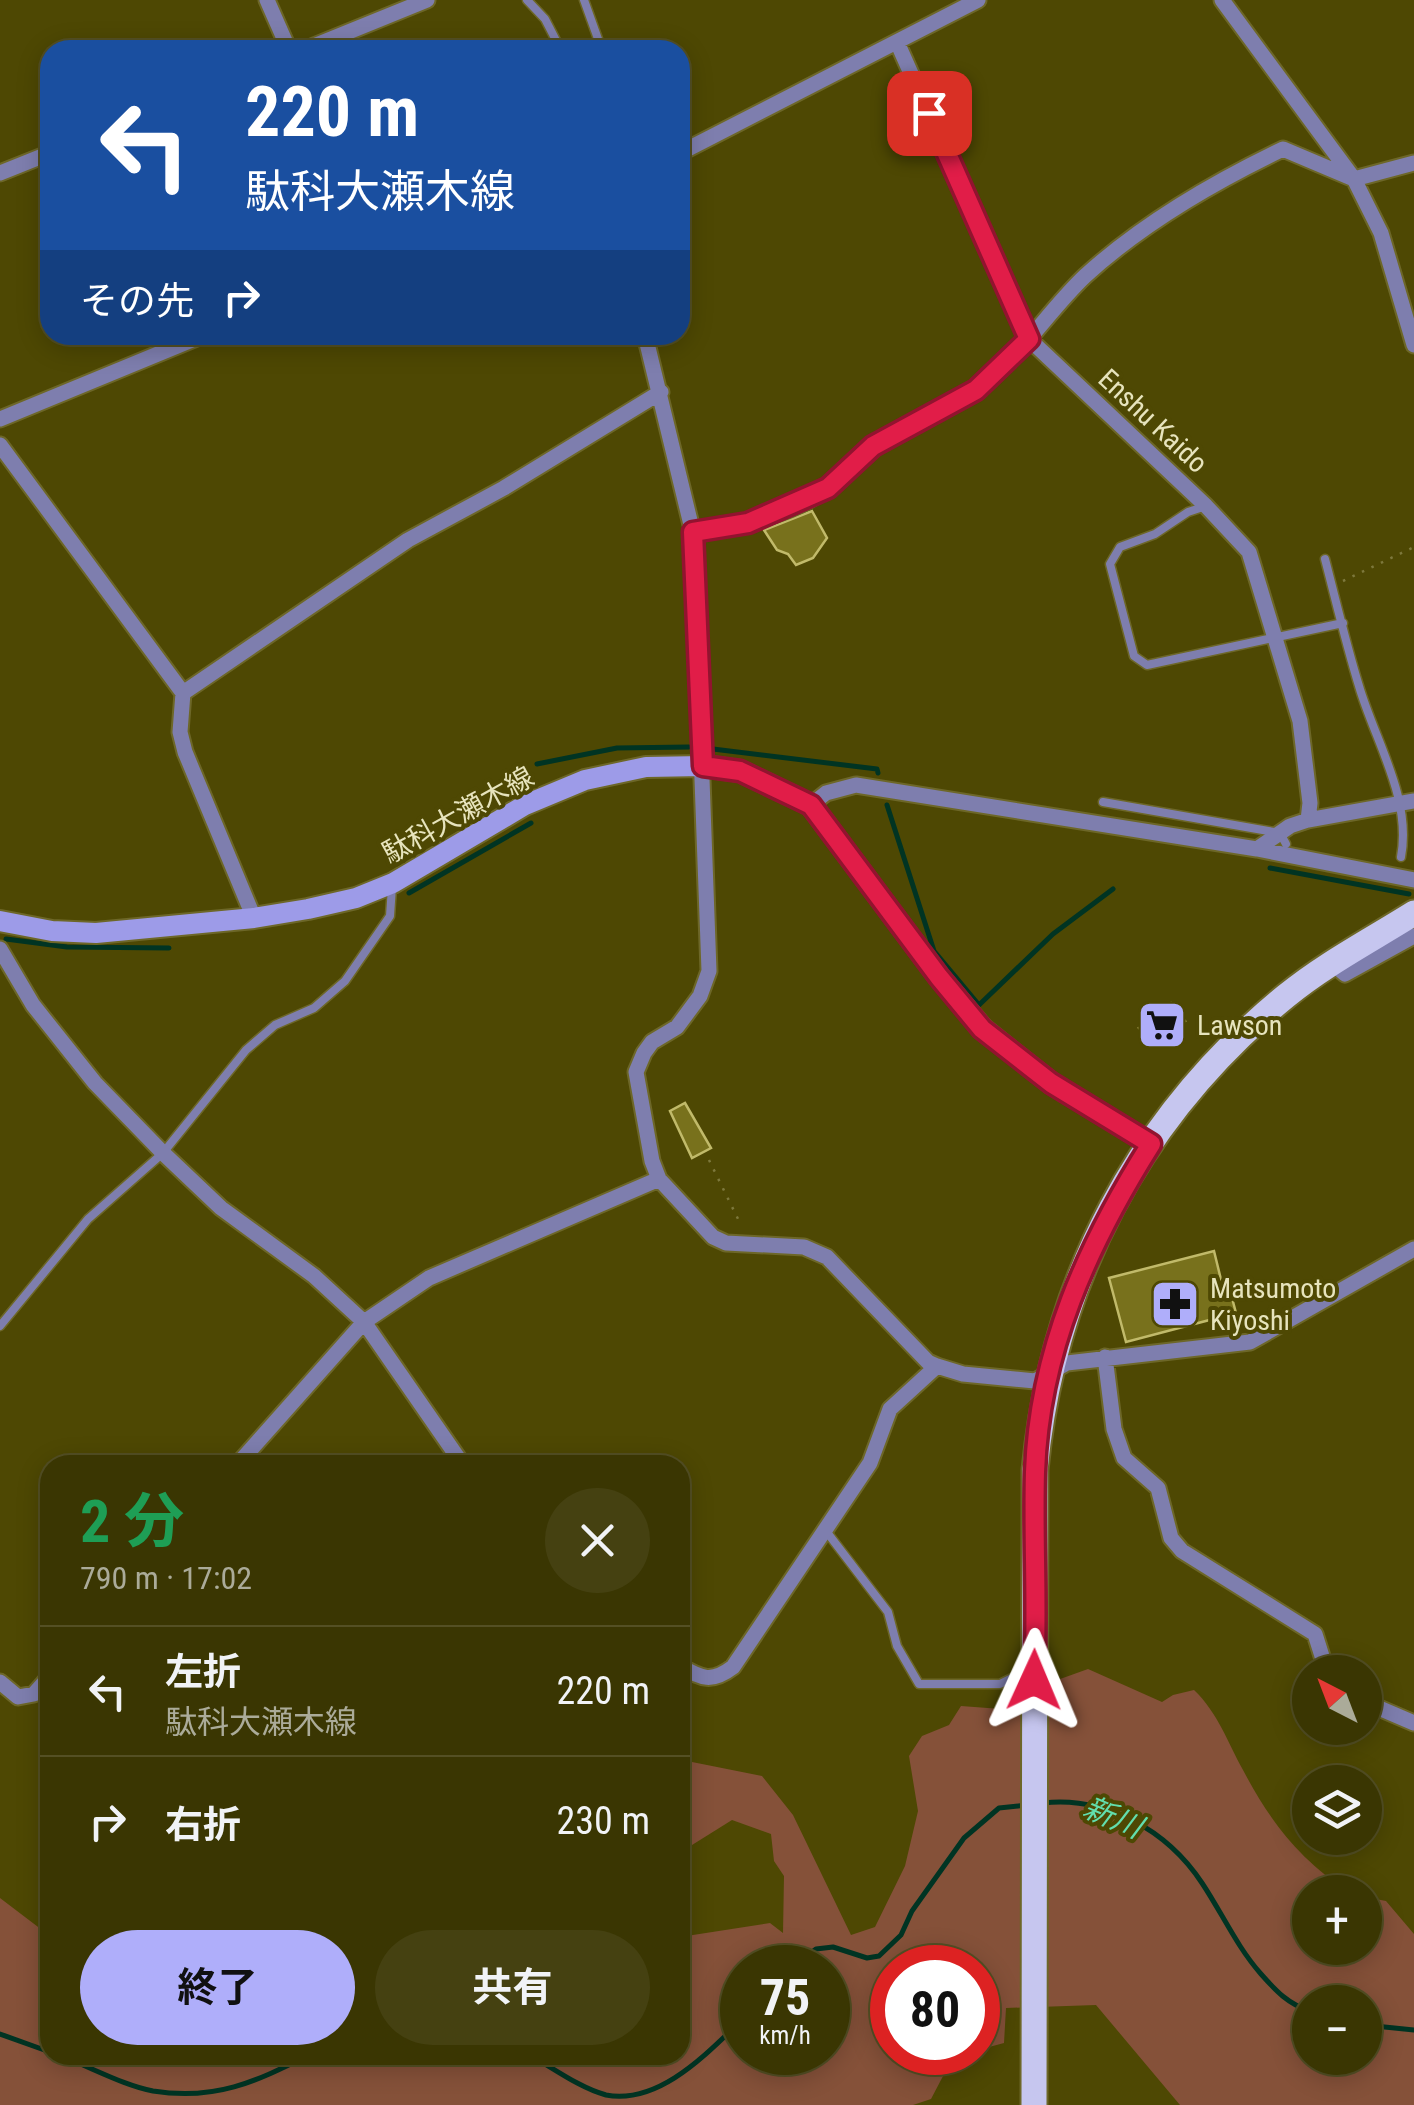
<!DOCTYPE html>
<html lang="ja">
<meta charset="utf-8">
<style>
:root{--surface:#3a3602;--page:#454111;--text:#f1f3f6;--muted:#abab99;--line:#545024;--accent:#afaefa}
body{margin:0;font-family:"Roboto Condensed","Noto Sans JP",sans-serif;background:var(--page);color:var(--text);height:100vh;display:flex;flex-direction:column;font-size:38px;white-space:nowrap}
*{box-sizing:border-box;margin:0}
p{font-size:32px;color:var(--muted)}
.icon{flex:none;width:55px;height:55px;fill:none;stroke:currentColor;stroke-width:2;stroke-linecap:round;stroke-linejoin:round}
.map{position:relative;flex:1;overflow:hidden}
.sheet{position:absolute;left:40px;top:1455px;width:650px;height:610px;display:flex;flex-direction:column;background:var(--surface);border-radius:30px;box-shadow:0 5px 25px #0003,0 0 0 2px var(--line)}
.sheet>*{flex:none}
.top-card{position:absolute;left:40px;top:40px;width:650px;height:305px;border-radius:30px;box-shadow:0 5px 25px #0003,0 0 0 2px var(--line);background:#1a4fa0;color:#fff;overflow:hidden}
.needle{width:65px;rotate:318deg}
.tools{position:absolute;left:1292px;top:1655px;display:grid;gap:20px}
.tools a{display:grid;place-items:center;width:90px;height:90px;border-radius:50%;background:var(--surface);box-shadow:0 5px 25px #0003,0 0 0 2px var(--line);font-size:50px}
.speed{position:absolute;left:720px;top:1945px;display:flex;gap:20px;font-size:50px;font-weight:700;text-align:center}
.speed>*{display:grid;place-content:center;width:130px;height:130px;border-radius:50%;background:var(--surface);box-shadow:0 5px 25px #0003,0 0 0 2px var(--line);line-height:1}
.speed small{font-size:25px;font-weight:400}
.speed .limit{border:15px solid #d22;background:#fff;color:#111}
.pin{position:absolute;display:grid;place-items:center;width:85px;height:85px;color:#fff;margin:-42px;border-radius:20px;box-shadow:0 5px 15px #0006}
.me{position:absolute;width:110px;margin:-55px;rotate:1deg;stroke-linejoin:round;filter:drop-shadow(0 0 8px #0008)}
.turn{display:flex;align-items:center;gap:35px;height:210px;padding:0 40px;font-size:45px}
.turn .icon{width:130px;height:130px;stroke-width:2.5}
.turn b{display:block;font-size:70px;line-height:85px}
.then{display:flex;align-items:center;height:95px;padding:0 40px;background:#0003;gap:20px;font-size:38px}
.round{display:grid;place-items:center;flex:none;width:105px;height:105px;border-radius:52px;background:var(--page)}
.headline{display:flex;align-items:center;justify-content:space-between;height:170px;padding:0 40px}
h1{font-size:60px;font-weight:700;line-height:75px;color:#1e9e55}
.button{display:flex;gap:20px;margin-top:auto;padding:20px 40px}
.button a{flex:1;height:115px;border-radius:60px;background:var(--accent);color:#111;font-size:40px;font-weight:700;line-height:115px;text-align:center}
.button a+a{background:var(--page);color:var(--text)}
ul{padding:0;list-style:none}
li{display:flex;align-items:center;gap:30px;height:130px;padding:0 40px;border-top:2px solid var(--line)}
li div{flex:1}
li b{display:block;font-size:38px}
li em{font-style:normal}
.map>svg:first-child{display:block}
</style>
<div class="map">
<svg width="1414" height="2105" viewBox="0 0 1414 2105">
<rect width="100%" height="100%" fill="#4e4803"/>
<path fill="#855139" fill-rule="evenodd" d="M1088,1669L1162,1702L1173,1695L1194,1690C1218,1713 1227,1741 1243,1770C1271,1823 1299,1859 1349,1892H1310V1948H1365V1897L1386,1901L1414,1934V2105H1180L1096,2005L1006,2008L1004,2043L978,2050V1968H892V2052L967,2053L953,2057L931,2099L913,2105H0V1898L46,1933H50V2055H680V1937L770,1923L783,1933L784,1876L774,1861L771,1834L732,1820L692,1845L680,1847V1750L682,1760L762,1776L793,1815L851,1935L875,1927L905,1866L918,1811L909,1756L922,1736L949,1725L961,1706L1001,1709L1033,1705L1049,1683ZM742,1968H828V2052H742ZM1310,2002H1365V2058H1310Z"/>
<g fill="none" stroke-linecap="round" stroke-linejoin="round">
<path stroke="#003423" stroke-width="5" d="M713,749L877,769L878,773
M537,764L617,748L689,747
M887,805L934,951L979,1005L1053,934L1113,889
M1270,868L1409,894
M409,893L531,823
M6,939L67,947L169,948
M1043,1803C1106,1796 1167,1830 1202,1883C1222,1913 1237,1947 1261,1974C1276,1991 1288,2004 1310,2011
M791,1968L816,1949L833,1947L867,1958L879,1956L901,1935L912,1911L964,1838L999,1808L1027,1805
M1365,2025L1414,2030
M0,2034L50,2052
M58,2055C89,2066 122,2085 153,2091C215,2101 255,2082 309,2055
M530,2055C553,2068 580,2088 606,2095C660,2105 708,2052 742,2020"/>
</g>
<path fill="#78711c" stroke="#c1ba6a" stroke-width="2.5" d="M812,511L827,538L813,558L796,565L788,554L777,550L764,530Z
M1171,1003L1185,1021L1153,1046L1139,1028Z
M685,1103L711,1148L692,1158L670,1111Z
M1214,1251L1225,1296L1231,1294L1236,1313L1126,1342L1109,1278Z"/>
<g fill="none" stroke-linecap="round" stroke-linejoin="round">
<g stroke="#6d6728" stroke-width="11">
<path id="service" d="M527,0L545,19L561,50
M584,0L602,50
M1206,506L1188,512L1155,534L1120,547L1110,564L1134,656L1147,665L1343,623
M1325,559C1336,601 1346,644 1359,686C1375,741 1412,798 1401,857
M1103,802L1280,833L1286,844
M0,1326L88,1219L163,1153L246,1050L275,1025L314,1008L345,981L390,916L392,887
M826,1531L888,1612L897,1646L919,1684H1000L1030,1669"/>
</g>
<g stroke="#6d6728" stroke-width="19">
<path id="minor" d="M267,0L289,50
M1222,0L1354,179L1381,233L1414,345
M897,42L1029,339L1206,506L1249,552L1300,721L1310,803L1308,820
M304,50L427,0
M680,153L978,0
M0,173L50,153
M645,335L693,533L709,971L700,996L677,1027L652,1042L644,1053L636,1072L652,1161L659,1179L713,1237L726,1243L804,1247L827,1257L928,1362L937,1366L963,1374L1035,1381L1067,1363L1250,1342L1414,1249
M0,419L204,335
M0,445L183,693L180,732L185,752L254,918
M693,533C738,525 792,516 829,487C845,475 858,457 874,446C905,424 943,412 974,391C1018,361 1047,312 1085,276C1143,223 1212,183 1283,149L1354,179L1414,163
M183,693L408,540L504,488L661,392
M811,805L826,793L856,785L1257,849L1414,880
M1257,849L1290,826L1308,820L1414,801
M0,949L33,1005L95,1083L163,1153L221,1208L314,1276L364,1322L463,1465
M1332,963L1345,974L1414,936
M1105,1357L1114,1429L1124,1458L1158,1488L1171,1538L1182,1551L1315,1634L1327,1672
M237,1465L364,1322L429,1278L659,1179
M680,1666C702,1679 712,1683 733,1667L870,1463L890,1409L937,1366
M0,1682L18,1697L34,1694L50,1676
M1365,1702L1414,1723"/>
</g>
<g stroke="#6d6728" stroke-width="24">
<path id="secondary" d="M0,921L52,931L96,933L254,918L308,909L356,898L393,883L525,805L585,780L646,767L703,766L740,771L811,805L939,977L983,1029L1051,1083L1151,1144"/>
</g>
<g stroke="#6d6728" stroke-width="29">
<path id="trunk" d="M1034,2105L1035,1470C1053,1281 1138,1117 1286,996C1325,964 1371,940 1414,913"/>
</g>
<path stroke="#7d783c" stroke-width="2.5" stroke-dasharray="2.5 8" stroke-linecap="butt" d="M1343,581L1414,547
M709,1160L741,1225
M40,1710L50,1738"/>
<use href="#service" stroke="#7e7eae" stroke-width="8"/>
<use href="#minor" stroke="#7e7eae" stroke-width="15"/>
<use href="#secondary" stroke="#9d9be8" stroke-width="20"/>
<use href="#trunk" stroke="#c6c6ef" stroke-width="25"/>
</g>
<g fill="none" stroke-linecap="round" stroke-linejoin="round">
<g stroke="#92132f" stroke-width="25">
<path id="route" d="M929,113L1029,339L976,390L873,446L828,488L748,523L693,532L703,766L740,771L811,805L939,977L982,1029L1051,1083L1151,1144C1088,1244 1039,1351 1035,1472C1033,1541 1038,1611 1034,1680"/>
</g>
<use href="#route" stroke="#e11d48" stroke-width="18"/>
</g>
<defs>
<g id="supermarket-square" transform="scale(2.5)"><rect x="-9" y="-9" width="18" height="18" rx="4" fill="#afaefa" stroke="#4e4803"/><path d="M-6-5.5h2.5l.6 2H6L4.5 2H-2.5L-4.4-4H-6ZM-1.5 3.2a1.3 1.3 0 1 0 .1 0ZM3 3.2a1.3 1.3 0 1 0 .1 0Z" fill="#111"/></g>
<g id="pharmacy-square" transform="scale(2.5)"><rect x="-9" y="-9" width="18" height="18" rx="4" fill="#afaefa" stroke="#4e4803"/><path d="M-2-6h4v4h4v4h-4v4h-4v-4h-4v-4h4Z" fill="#111"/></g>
</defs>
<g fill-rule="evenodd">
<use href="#supermarket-square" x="1162" y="1025"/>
<use href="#pharmacy-square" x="1175" y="1304"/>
</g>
<g text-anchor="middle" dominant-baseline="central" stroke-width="8" stroke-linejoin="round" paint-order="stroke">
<g font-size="28" fill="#e7e4bd" stroke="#4e4803">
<text transform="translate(1153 421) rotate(43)">Enshu Kaido</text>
<text transform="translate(458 815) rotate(-29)">駄科大瀬木線</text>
</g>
<g font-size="28" fill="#e7e4bd" stroke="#4e4803" text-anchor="start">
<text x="1197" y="1025">Lawson</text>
<text x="1210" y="1288">Matsumoto<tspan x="1210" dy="32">Kiyoshi</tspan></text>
</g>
<g font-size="30" font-style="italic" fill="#62dead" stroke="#4e4803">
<text transform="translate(1113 1817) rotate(23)">新川</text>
</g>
</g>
</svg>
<div class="tools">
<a><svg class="needle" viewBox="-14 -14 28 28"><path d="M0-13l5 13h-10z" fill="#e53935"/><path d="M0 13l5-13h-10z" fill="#abab99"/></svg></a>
<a><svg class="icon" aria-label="layers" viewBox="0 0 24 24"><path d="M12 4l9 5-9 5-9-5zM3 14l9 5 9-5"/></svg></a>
<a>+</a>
<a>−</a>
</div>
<div class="speed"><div>75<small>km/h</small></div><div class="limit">80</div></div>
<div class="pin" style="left:929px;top:113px;background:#d93025"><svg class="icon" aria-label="arrive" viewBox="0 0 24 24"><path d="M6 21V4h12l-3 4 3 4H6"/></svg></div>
<svg class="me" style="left:1034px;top:1680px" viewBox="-20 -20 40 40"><path d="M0-17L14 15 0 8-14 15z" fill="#e11d48" stroke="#fff" stroke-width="4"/></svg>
<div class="top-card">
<div class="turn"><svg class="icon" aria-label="left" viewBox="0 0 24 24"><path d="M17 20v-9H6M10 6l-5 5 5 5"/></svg><div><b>220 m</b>駄科大瀬木線</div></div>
<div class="then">その先<svg class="icon" aria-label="right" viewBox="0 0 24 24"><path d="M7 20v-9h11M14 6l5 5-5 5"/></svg></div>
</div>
<section class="sheet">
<div class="headline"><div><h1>2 分</h1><p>790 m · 17:02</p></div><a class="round"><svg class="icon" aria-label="close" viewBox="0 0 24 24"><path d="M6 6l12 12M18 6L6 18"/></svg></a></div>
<ul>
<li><svg class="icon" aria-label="left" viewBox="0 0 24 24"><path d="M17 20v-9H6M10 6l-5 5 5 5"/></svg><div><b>左折</b><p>駄科大瀬木線</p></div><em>220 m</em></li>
<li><svg class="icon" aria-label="right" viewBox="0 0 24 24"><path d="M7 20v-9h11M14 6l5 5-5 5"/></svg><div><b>右折</b></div><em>230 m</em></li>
</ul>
<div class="button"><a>終了</a><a>共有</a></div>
</section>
</div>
